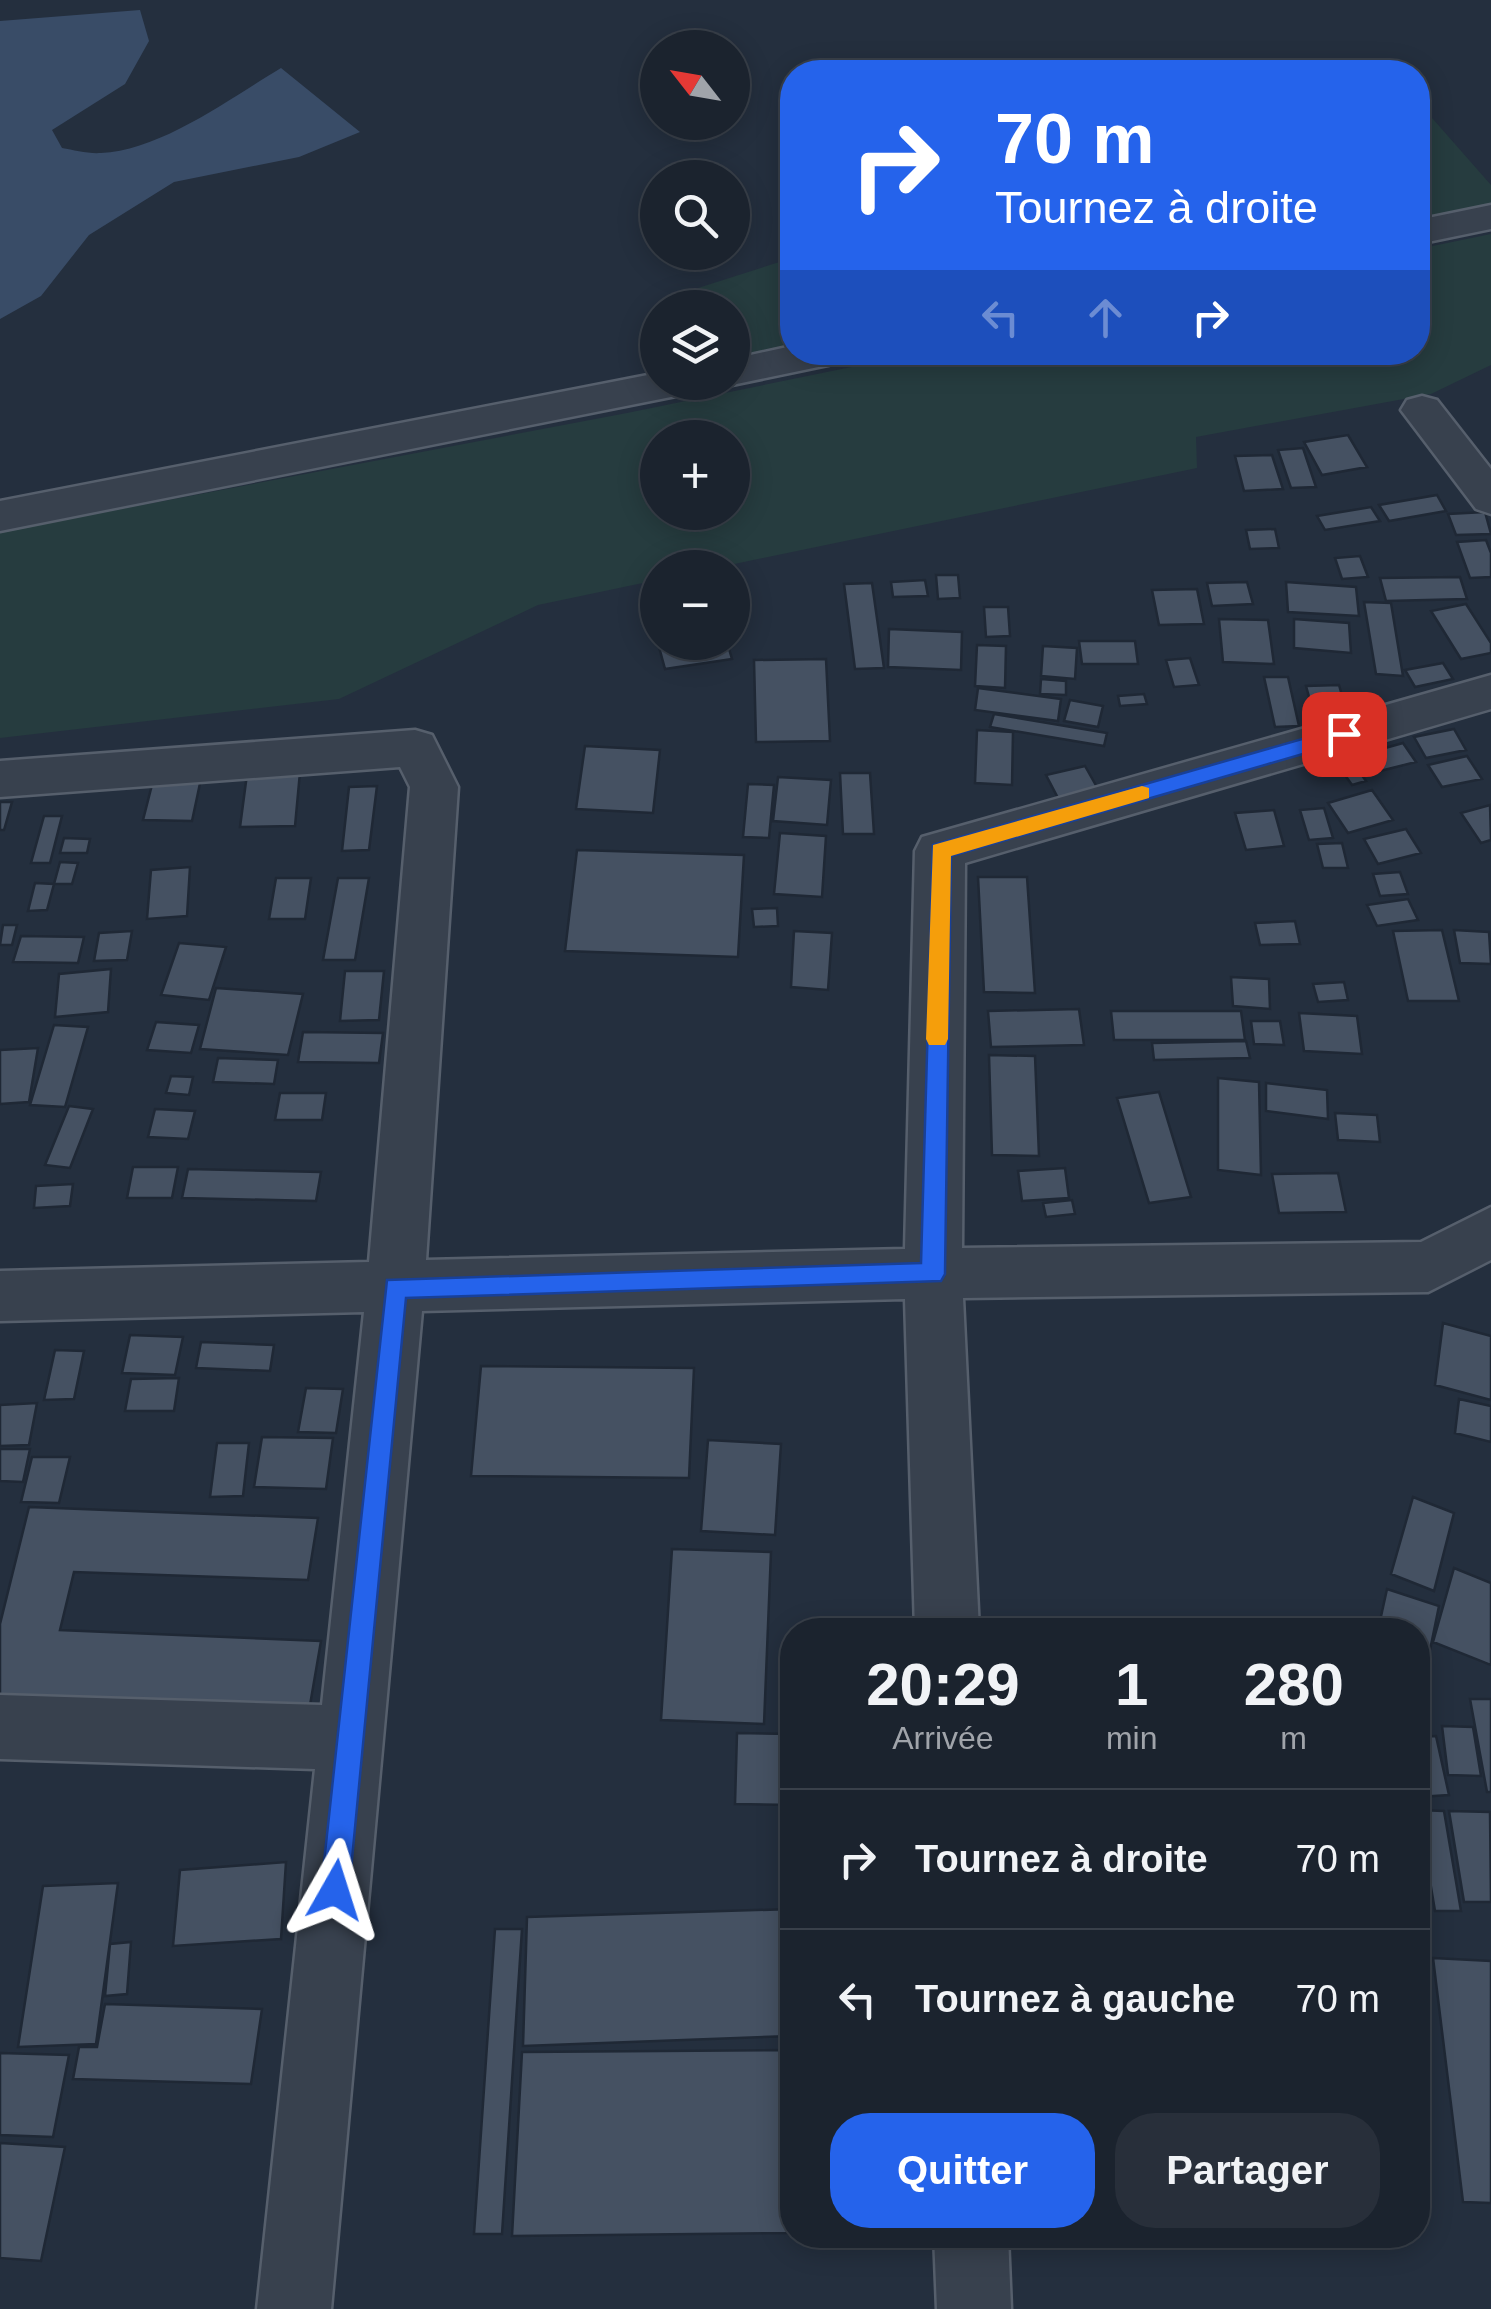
<!DOCTYPE html>
<html lang="fr">
<meta charset="utf-8">
<style>
:root{--surface:#1b232e;--page:#282f3a;--text:#f1f3f6;--muted:#a0a4aa;--line:#39404a;--accent:#2563eb}
body{margin:0;font-family:Arial,sans-serif;background:var(--page);color:var(--text);height:100vh;display:flex;flex-direction:column;font-size:38px;white-space:nowrap}
*{box-sizing:border-box;margin:0}
p{font-size:32px;color:var(--muted)}
.icon{flex:none;width:55px;height:55px;fill:none;stroke:currentColor;stroke-width:2;stroke-linecap:round;stroke-linejoin:round}
.map{position:relative;flex:1;overflow:hidden}
.drawer{position:absolute;left:780px;top:1618px;width:650px;height:630px;display:flex;flex-direction:column;background:var(--surface);border-radius:40px;box-shadow:0 5px 25px #0003,0 0 0 2px var(--line)}
.drawer>*{flex:none}
.hud{position:absolute;left:780px;top:60px;width:650px;height:305px;border-radius:40px;box-shadow:0 5px 25px #0003,0 0 0 2px var(--line);background:#2563eb;color:#fff;overflow:hidden}
.needle{width:65px;rotate:301deg}
.fabs{position:absolute;left:640px;top:30px;display:grid;gap:20px}
.fabs a{display:grid;place-items:center;width:110px;height:110px;border-radius:50%;background:var(--surface);box-shadow:0 5px 25px #0003,0 0 0 2px var(--line);font-size:50px}
.pin{position:absolute;display:grid;place-items:center;width:85px;height:85px;color:#fff;margin:-42px;border-radius:20px;box-shadow:0 5px 15px #0006}
.me{position:absolute;width:110px;margin:-55px;rotate:6deg;stroke-linejoin:round;filter:drop-shadow(0 0 8px #0008)}
.turn{display:flex;align-items:center;gap:35px;height:210px;padding:0 50px;font-size:45px}
.turn .icon{width:130px;height:130px;stroke-width:2.5}
.turn b{display:block;font-size:70px;line-height:85px}
.lanes{display:flex;align-items:center;height:95px;padding:0 50px;background:#0003;justify-content:center;gap:50px;direction:ltr}
.lanes .off{opacity:.35}
.eta{display:flex;justify-content:space-evenly;align-items:center;height:170px;text-align:center}
.eta b{font-size:60px;font-weight:800;line-height:70px}
.cta{display:flex;gap:20px;margin-top:auto;padding:20px 50px}
.cta a{flex:1;height:115px;border-radius:40px;background:var(--accent);color:#fff;font-size:40px;font-weight:800;line-height:115px;text-align:center}
.cta a+a{background:var(--page);color:var(--text)}
ul{padding:0;list-style:none}
li{display:flex;align-items:center;gap:30px;height:140px;padding:0 50px;border-top:2px solid var(--line)}
li div{flex:1}
li b{display:block;font-size:38px}
li em{font-style:normal}
.map>svg:first-child{display:block}
</style>
<div class="map">
<svg width="1491" height="2309" viewBox="0 0 1491 2309">
<rect width="100%" height="100%" fill="#242f3e"/>
<path fill="#263c3f" fill-rule="evenodd" d="M1418,102L1491,185V209L1418,224Z
M1491,234V365L1431,394L1196,437L1197,468L720,567L658,568L657,580L538,605L339,699L0,738V532L627,413L920,353L1418,352V249ZM658,438H732V512H658Z
M792,258V346L733,358L732,308H676V295Z"/>
<path fill="#394c67" d="M140,10L149,41L125,84L52,130L62,148C74,150 88,154 101,153C160,151 231,98 281,68L360,132L299,157L174,182L89,235L41,296L0,319V21Z"/>
<path fill="#455162" stroke="#1f2835" stroke-width="2.5" d="M1348,435L1367,467L1322,475L1304,442Z
M1303,448L1316,487L1291,488L1278,450Z
M1272,455L1283,489L1244,491L1235,456Z
M1437,495L1446,511L1389,521L1379,505Z
M1371,507L1380,521L1325,530L1317,516Z
M1485,512L1491,534L1456,535L1448,514Z
M1275,529L1279,548L1250,549L1246,530Z
M1486,540L1491,553V577L1470,578L1457,542Z
M1360,556L1368,577L1342,579L1335,558Z
M936,575H958L960,598L938,599Z
M1460,577L1467,599L1386,601L1380,578Z
M925,580L928,596L893,597L891,582Z
M1247,582L1253,604L1212,606L1207,583Z
M1286,582L1356,587L1359,616L1288,612Z
M872,583L884,668L855,669L844,584Z
M1197,589L1204,624L1159,625L1152,590Z
M1364,602L1391,603L1403,676L1376,674Z
M1466,604L1491,643V653L1461,659L1431,611Z
M984,607H1008L1010,636L986,637Z
M1219,619L1268,620L1274,664L1223,662Z
M1294,619L1349,623L1351,653L1294,648Z
M889,629L962,632L961,670L888,667Z
M1079,641H1135L1138,664H1082Z
M685,642H727L732,659L665,669L659,647Z
M977,645L1006,646L1005,688L975,686Z
M1043,646L1077,648L1075,679L1041,676Z
M1190,658L1199,685L1174,687L1166,660Z
M826,659L830,741L756,742L754,660Z
M1443,663L1453,679L1415,687L1405,670Z
M1264,677H1288L1299,726L1275,727Z
M1041,679L1066,681V695L1040,694Z
M1339,685L1347,713L1314,715L1306,686Z
M978,688L1061,699L1058,721L975,710Z
M1144,694L1147,704L1120,706L1118,696Z
M1070,700L1103,706L1098,727L1064,721Z
M994,714L1107,733L1104,746L990,727Z
M1454,729L1466,750L1426,758L1414,737Z
M977,730L1013,732L1012,785L975,783Z
M1403,743L1416,762L1372,773L1360,755Z
M585,746L660,750L653,813L576,809Z
M1467,756L1482,779L1442,787L1428,765Z
M1354,764L1366,781L1352,785L1340,768Z
M1085,766L1098,789L1058,798L1046,775Z
M300,772L295,826L240,827L247,774Z
M155,773L202,774L192,821L143,820Z
M840,773H870L874,834H843Z
M778,777L831,780L827,825L773,821Z
M748,784L774,785L769,838L743,837Z
M377,786L369,850L342,851L349,787Z
M1372,790L1393,820L1348,833L1328,803Z
M0,802H12L4,830H0Z
M1490,805L1491,840L1481,843L1461,813Z
M1324,808L1333,838L1309,840L1300,810Z
M1274,810L1284,846L1246,850L1235,813Z
M44,816H62L50,863H31Z
M1406,829L1421,853L1378,864L1364,839Z
M780,833L826,836L822,897L774,894Z
M64,838L90,839L87,853H60Z
M1342,843L1348,868H1323L1317,844Z
M577,850L744,855L738,957L565,951Z
M60,862L78,863L72,884H54Z
M190,867L187,916L147,919L151,870Z
M1400,872L1408,894L1380,896L1373,874Z
M978,877H1027L1035,993L984,992Z
M276,878H311L305,919H269Z
M338,878H369L355,960H323Z
M35,883L54,884L47,910L28,911Z
M1408,899L1418,920L1377,926L1367,905Z
M777,908L778,926L754,927L752,909Z
M1295,921L1300,944L1260,945L1255,923Z
M3,925H17L12,945H0Z
M1442,930L1459,1001H1408L1393,931Z
M1454,930L1489,932L1491,964L1460,963Z
M132,931L127,960L94,961L99,933Z
M794,931L832,933L828,990L791,987Z
M21,936L84,937L78,963L13,962Z
M179,943L226,947L209,1000L161,995Z
M111,969L108,1012L55,1017L59,974Z
M345,971H384L379,1020L340,1021Z
M1231,977L1269,979L1270,1009L1233,1006Z
M1344,982L1348,1000L1318,1002L1313,984Z
M216,988L303,994L288,1055L200,1049Z
M1079,1009L1084,1045L991,1047L988,1011Z
M1111,1011H1241L1245,1040H1114Z
M1299,1013L1357,1016L1362,1054L1304,1051Z
M1251,1021H1280L1284,1045L1254,1044Z
M156,1022L199,1025L191,1053L147,1050Z
M54,1025L88,1027L65,1107L30,1105Z
M303,1032L383,1033L379,1063L298,1062Z
M1246,1041L1250,1058L1154,1060L1152,1043Z
M38,1048L29,1102L0,1104V1050Z
M989,1055L1035,1056L1039,1156L992,1155Z
M218,1058L278,1060L274,1084L213,1082Z
M171,1076L193,1077L189,1095L166,1093Z
M1218,1078L1259,1082L1261,1175L1218,1170Z
M1266,1083L1327,1090L1328,1119L1266,1111Z
M1159,1092L1191,1197L1149,1203L1117,1098Z
M280,1093H326L322,1120H275Z
M69,1106L93,1109L70,1168L45,1165Z
M155,1109L195,1111L188,1139L148,1137Z
M1335,1113L1377,1115L1380,1142L1338,1140Z
M133,1167H178L172,1198H127Z
M1065,1168L1069,1198L1022,1201L1018,1171Z
M188,1169L321,1172L316,1201L182,1198Z
M1338,1173L1346,1212L1279,1213L1272,1174Z
M73,1184L70,1206L34,1208L36,1186Z
M1072,1200L1075,1214L1046,1217L1043,1203Z
M1443,1323L1491,1336V1400L1435,1385Z
M130,1335L183,1337L175,1375L122,1373Z
M201,1342L274,1345L270,1371L196,1368Z
M55,1350L84,1351L74,1399L44,1400Z
M481,1366L694,1368L689,1478L471,1476Z
M179,1378L174,1411H125L131,1379Z
M306,1388L343,1389L336,1433L298,1432Z
M1459,1399L1491,1406V1442L1455,1433Z
M37,1403L29,1445L0,1446V1405Z
M262,1437L333,1438L326,1489L254,1487Z
M708,1440L781,1444L775,1535L701,1531Z
M217,1443H249L243,1496L210,1497Z
M0,1449H30L23,1482L0,1481Z
M32,1457H70L59,1503L21,1502Z
M1413,1497L1454,1513L1434,1591L1391,1574Z
M29,1507L318,1518L308,1580L74,1572L60,1630L321,1641L309,1711L0,1699V1624Z
M672,1549L771,1552L764,1724L661,1720Z
M1454,1568L1491,1583V1665L1433,1642Z
M1387,1589L1439,1606L1428,1660L1418,1656V1630H1378Z
M1470,1699H1491V1792H1487Z
M1442,1726L1473,1727L1481,1776L1448,1775Z
M737,1733L792,1734V1805L735,1804Z
M1436,1736L1449,1795L1418,1797V1737Z
M1418,1810L1444,1811L1461,1911H1435Z
M1449,1811L1490,1812L1491,1902H1464Z
M286,1862L281,1939L173,1946L180,1870Z
M118,1883L96,2044L18,2047L43,1886Z
M792,1909V2036L523,2046L527,1917Z
M495,1929H522L502,2234H474Z
M131,1942L127,1994L105,1996L110,1944Z
M1433,1958L1491,1961V2203L1463,2202Z
M105,2004L262,2009L251,2084L73,2079L79,2047H97Z
M792,2050V2233L512,2236L522,2052Z
M0,2053L69,2055L53,2137L0,2135Z
M0,2143L65,2147L41,2261L0,2258Z"/>
<g fill="none" stroke-linecap="round" stroke-linejoin="round">
<g stroke="#565f6c" stroke-width="5">
<path id="minor" d="M1491,205V229L1418,244V220Z
M792,346V352H848L843,361L828,365L732,385L721,382H732V359Z
M658,373V382H702L696,391L681,395L0,531V501Z
M1422,396L1437,400L1491,469V514L1476,509L1401,410L1407,400Z
M1491,675V709L965,863L962,1248L1421,1242L1491,1207V1260L1428,1292L963,1298L979,1630H915L905,1299L422,1311L331,2309H257L315,1769L0,1759V1695L322,1705L364,1312L0,1321V1271L369,1262L410,787L400,767L0,797V761L415,730L432,735L458,787L426,1260L905,1249L915,851L922,837Z
M934,2235H1008L1011,2309H937Z"/>
</g>
<use href="#minor" fill="#38414e" fill-rule="evenodd"/>
</g>
<path fill="#2563eb" stroke="#184099" stroke-width="2.5" d="M1344,727L1351,729V740L951,856L945,1274L941,1281L406,1298L349,1890L345,1900L335,1904L325,1900L321,1890L387,1280L921,1263L933,845Z"/>
<path fill="#f59e0b" d="M1142,786L1149,788V798L951,856L948,1039L945,1045H929L926,1039L933,845Z"/>
</svg>
<div class="fabs">
<a><svg class="needle" viewBox="-14 -14 28 28"><path d="M0-13l5 13h-10z" fill="#e53935"/><path d="M0 13l5-13h-10z" fill="#a0a4aa"/></svg></a>
<a><svg class="icon" aria-label="search" viewBox="0 0 24 24"><circle cx="10" cy="10" r="6"/><path d="M15 15l6 6"/></svg></a>
<a><svg class="icon" aria-label="layers" viewBox="0 0 24 24"><path d="M12 4l9 5-9 5-9-5zM3 14l9 5 9-5"/></svg></a>
<a>+</a>
<a>−</a>
</div>
<div class="pin" style="left:1344px;top:734px;background:#d93025"><svg class="icon" aria-label="arrive" viewBox="0 0 24 24"><path d="M6 21V4h12l-3 4 3 4H6"/></svg></div>
<svg class="me" style="left:335px;top:1890px" viewBox="-20 -20 40 40"><path d="M0-17L14 15 0 8-14 15z" fill="#2563eb" stroke="#fff" stroke-width="4"/></svg>
<div class="hud">
<div class="turn"><svg class="icon" aria-label="right" viewBox="0 0 24 24"><path d="M7 20v-9h11M14 6l5 5-5 5"/></svg><div><b>70 m</b>Tournez à droite</div></div>
<div class="lanes"><svg class="icon off" aria-label="left" viewBox="0 0 24 24"><path d="M17 20v-9H6M10 6l-5 5 5 5"/></svg><svg class="icon off" aria-label="ahead" viewBox="0 0 24 24"><path d="M12 20V5M6 11l6-6 6 6"/></svg><svg class="icon" aria-label="right" viewBox="0 0 24 24"><path d="M7 20v-9h11M14 6l5 5-5 5"/></svg></div>
</div>
<section class="drawer">
<div class="eta">
<div><b>20:29</b><p>Arrivée</p></div>
<div><b>1</b><p>min</p></div>
<div><b>280</b><p>m</p></div>
</div>
<ul>
<li><svg class="icon" aria-label="right" viewBox="0 0 24 24"><path d="M7 20v-9h11M14 6l5 5-5 5"/></svg><div><b>Tournez à droite</b></div><em>70 m</em></li>
<li><svg class="icon" aria-label="left" viewBox="0 0 24 24"><path d="M17 20v-9H6M10 6l-5 5 5 5"/></svg><div><b>Tournez à gauche</b></div><em>70 m</em></li>
</ul>
<div class="cta"><a>Quitter</a><a>Partager</a></div>
</section>
</div>
